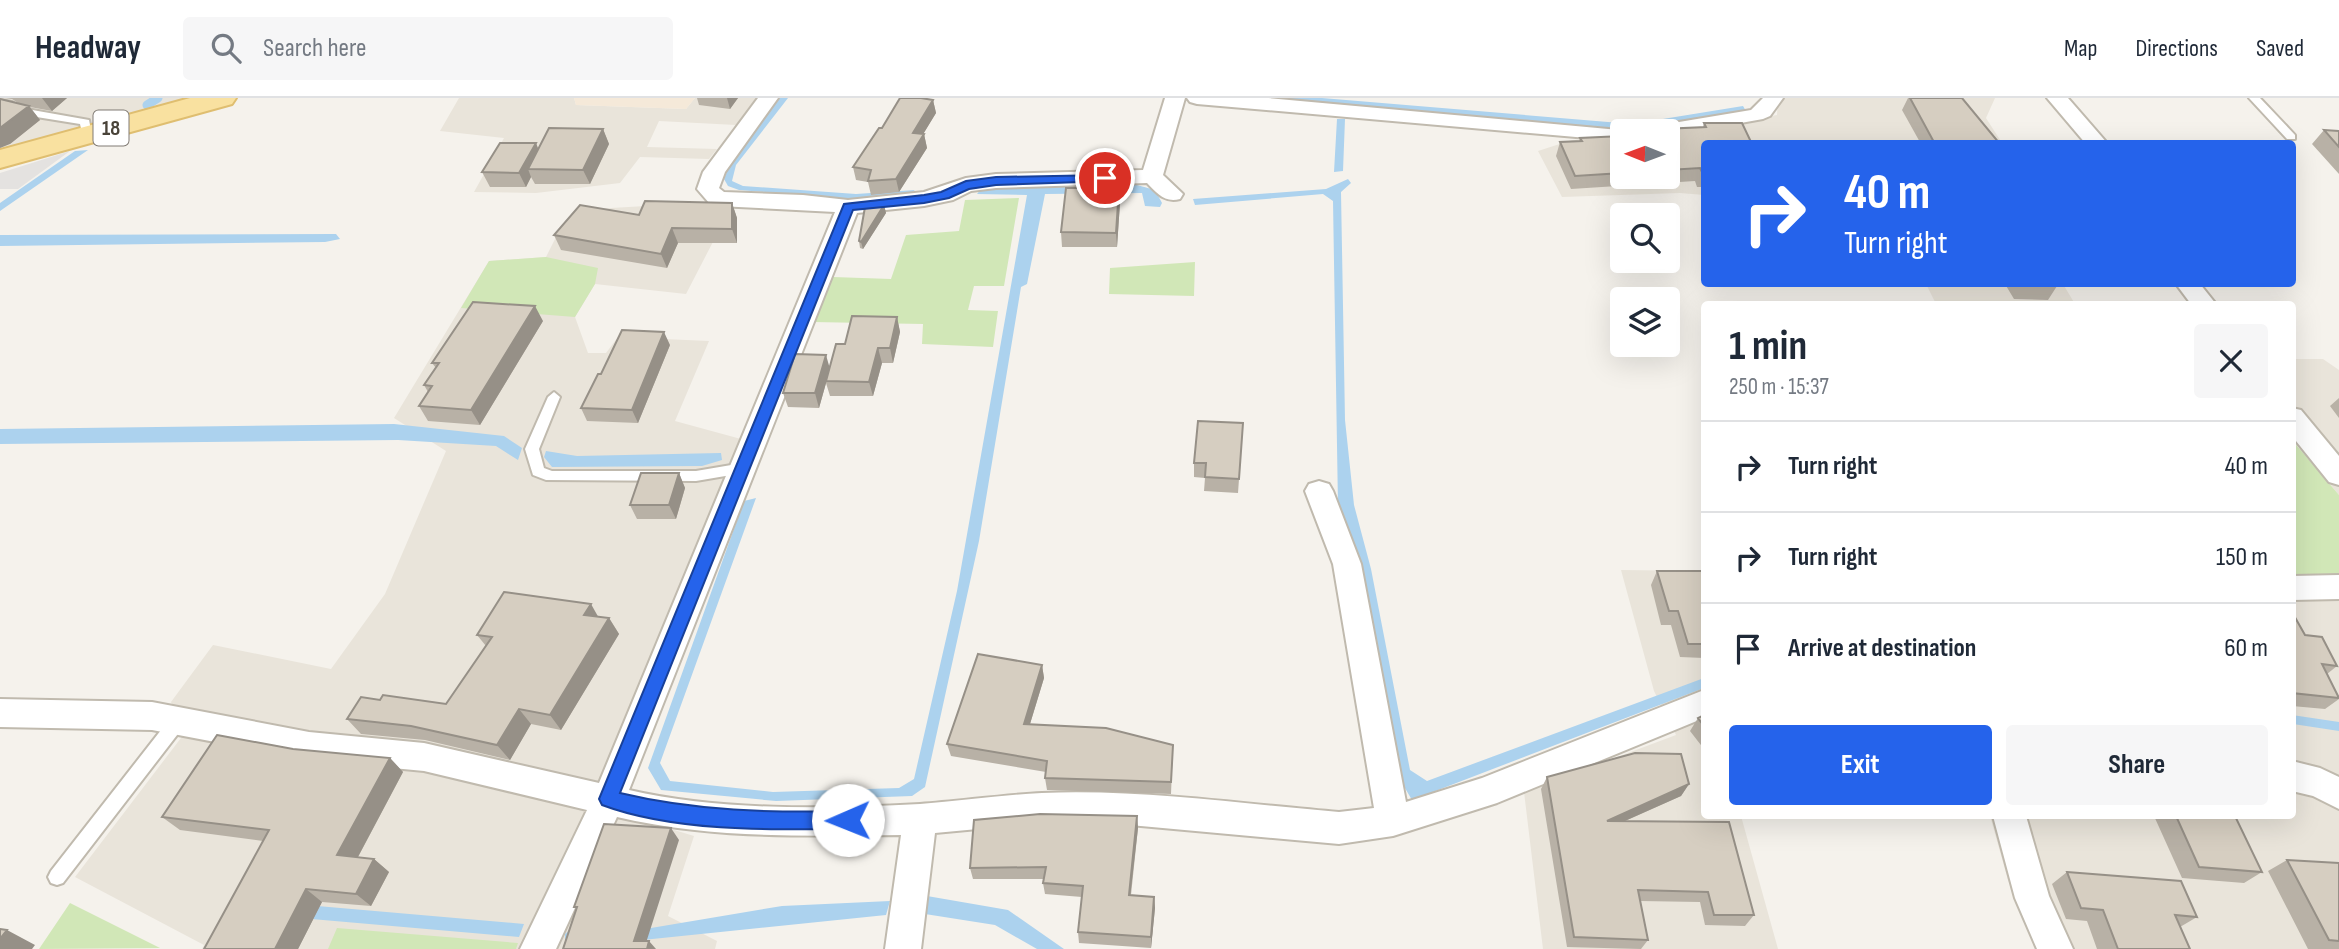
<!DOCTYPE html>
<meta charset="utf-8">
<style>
:root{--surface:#fff;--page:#f6f6f7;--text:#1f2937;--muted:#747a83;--line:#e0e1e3;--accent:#2563eb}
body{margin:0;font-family:"Sofia Sans Condensed",sans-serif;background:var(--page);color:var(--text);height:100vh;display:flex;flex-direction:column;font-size:26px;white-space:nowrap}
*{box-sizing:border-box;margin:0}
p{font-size:23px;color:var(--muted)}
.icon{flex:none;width:38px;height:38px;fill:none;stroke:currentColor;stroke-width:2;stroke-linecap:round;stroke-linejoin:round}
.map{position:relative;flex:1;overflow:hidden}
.sheet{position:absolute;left:1701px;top:203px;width:595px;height:518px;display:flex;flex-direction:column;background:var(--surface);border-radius:7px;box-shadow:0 7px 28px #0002}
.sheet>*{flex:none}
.hud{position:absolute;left:1701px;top:42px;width:595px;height:147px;border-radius:7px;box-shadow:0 7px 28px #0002;background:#2563eb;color:#fff;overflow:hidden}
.needle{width:46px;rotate:271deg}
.controls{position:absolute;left:1610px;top:21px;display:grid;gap:14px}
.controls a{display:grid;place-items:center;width:70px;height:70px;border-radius:7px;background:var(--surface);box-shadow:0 7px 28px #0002;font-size:35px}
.pin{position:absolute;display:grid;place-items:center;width:60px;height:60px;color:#fff;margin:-30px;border:4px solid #fff;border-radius:50%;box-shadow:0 2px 7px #0007}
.me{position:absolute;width:77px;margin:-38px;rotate:269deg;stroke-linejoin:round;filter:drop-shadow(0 0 5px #0008)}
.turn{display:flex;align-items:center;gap:24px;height:147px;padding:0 28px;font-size:32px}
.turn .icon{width:91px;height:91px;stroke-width:2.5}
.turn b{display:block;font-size:49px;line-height:60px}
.round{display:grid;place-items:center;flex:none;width:74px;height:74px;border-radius:7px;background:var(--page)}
.head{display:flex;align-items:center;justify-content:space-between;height:119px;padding:0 28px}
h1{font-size:42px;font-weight:700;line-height:52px}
.cta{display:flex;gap:14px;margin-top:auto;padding:14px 28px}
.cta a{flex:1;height:80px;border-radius:7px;background:var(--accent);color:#fff;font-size:28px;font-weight:700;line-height:80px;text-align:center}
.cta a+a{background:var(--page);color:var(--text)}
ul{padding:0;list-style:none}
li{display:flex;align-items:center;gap:21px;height:91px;padding:0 28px;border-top:2px solid var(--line)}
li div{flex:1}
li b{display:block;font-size:26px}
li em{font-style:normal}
header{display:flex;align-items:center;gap:42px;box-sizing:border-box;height:98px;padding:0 35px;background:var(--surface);border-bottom:2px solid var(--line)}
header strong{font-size:33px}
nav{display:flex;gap:38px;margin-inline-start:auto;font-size:24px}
.search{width:490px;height:63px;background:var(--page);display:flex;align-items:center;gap:18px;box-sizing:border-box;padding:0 24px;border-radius:7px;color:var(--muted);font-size:26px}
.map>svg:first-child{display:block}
</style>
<header>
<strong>Headway</strong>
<div class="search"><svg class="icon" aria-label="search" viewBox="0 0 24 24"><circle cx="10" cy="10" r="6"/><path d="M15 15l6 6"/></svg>Search here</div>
<nav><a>Map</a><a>Directions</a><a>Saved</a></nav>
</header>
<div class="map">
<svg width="2339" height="851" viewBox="0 0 2339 851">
<rect width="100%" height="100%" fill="#f5f2ec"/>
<path fill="#e9e4da" d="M0,0H187L0,51Z
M459,0H574L576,7L686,11L695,0H756L736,27L659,23L647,49L717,51L709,61L640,59L620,85L536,95L474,94L504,40L440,33Z
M1778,0H1995L1986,20L2002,45L1704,46V97L1680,95L1562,99L1538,53L1572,42L1622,40V79H1668V37L1777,17Z
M697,105L730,111L686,196L595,186L575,219L588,255H606L618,239L709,243L675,323L741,341L592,707L694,738L668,818L717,843L715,851H202L204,847L75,779L184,636L171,604L213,547L331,571L385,496L446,353L394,320L489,163L546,159L557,137L577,112Z
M1926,186H2063L2075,206H1936Z
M2293,261H2323L2339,272V397L2293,342Z
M1621,472L1704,473V718H1741L1778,851H1543L1524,694L1676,637L1654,593Z
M2293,478L2339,480V851H2038L2008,782L1990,718H2292Z"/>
<path fill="#f5e9d9" d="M574,0H695L686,11L576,7Z"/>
<path fill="#d1e7b7" d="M1019,100L1004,188H974L968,212L998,213L993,249L922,246L923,226L812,224L833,179L891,181L906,137L959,133L965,102Z
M546,159L598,170L595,186L575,219L461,210L489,163Z
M1195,164L1194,198L1109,196L1110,170Z
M2292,342L2339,397V480L2293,478Z
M70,805L160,850L39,851Z
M337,830L518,845L516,851H328Z"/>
<path fill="#e4e2e0" d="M70,53L18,91H0V75Z"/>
<path fill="#acd2ee" d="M780,0H788L736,67L732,83L743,88L856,96L915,92L909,97L854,101L739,92L728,88L724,81L729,68Z
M1272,0H1322L1632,26L1743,8L1746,13L1638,31H1613Z
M1337,21H1345L1343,73L1334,74Z
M88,52L0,113V105L75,53Z
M1348,81L1351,85L1341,94L1345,322L1354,407L1371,471L1410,672L1427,683L1704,580V590L1412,702L1399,680L1338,408L1333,103L1323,96L1195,107L1193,101L1326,91Z
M1137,87L1155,92L1162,105L1160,109L1145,108L1142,95L1045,96L1027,186L1021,189L979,443L925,689L912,698L776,703L661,692L648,670L744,403L756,400L660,665L670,683L773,694L899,690L914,681L957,493L1027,97L977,96L982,90Z
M336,136L340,141L325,144L0,148V137Z
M394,326L504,338L522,350L518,362L496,348L398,342L0,346V331Z
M546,353L577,358L721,355L722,362L702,368L552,369L544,359Z
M2292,617L2339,624V633L2293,626Z
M927,798L1008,812L1064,851H1037L995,827L925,816Z
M249,802L524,826L519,839L242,815Z
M890,803L886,817L633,843L565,844V836L571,831L651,830L782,808Z"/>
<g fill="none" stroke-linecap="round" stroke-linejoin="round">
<path stroke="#acd2ee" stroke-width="9" d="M147,7L158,0"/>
<g stroke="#c0baae" stroke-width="4">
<path id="service" d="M2249,0H2260L2295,37V41H2287Z
M0,2L12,4L21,10L89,22L92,37L87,40L83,39L80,26L18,16L0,8Z
M554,294L560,299L539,351L544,370L552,373H696L743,365L750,370L743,375L696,383L546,382L533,377L525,351L548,299Z
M178,616L184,618L186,623L184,628L63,785L57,787L51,785L48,779L51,773L172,618Z"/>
</g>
<g stroke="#c0baae" stroke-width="4">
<path id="minor" d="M758,0H778L725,74L719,90L724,94L803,97L848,102L924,94L966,80L996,76L1143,72L1165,0H1185L1163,77L1183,96L1180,101C1164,105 1157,95 1147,85L996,90L971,93L953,102L924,108L857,115L629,692C720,713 827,711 920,706C961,703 1001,697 1042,695C1141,691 1241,706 1339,714L1374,710L1333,466L1305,393L1309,386L1319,383L1329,386L1333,393L1361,466L1406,704L1482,680L1704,592V620L1497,705L1393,738L1339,746L1108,725H1042L935,735L921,851H885L901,737C806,738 710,741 617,719L556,851H520L587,712L424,673L309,662L152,632L0,629V601L152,604L309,634L424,645L599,685L835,114L718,108L710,106L697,91L703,74Z
M1187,0H1268L1630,33H1622V43L1197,6L1190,4Z
M1763,0H1783L1770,18L1763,21L1668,38V33H1651L1654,29L1661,27L1751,12Z
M2047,0H2068L2108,46H2086Z
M2176,186H2200L2216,206H2191Z
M2292,310L2301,312L2339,358V387L2329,384L2292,338Z
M2339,477V501L2292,502V478Z
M2292,663L2320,670L2339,679V711L2313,698L2292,693Z
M1993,718H2026L2049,798L2073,851H2037L2015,800Z"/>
</g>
<g stroke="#dfbe70" stroke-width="4">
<path id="primary" d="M190,0H236L232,6L0,70V52Z"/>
</g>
<use href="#service" fill="#fff" fill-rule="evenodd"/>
<use href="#minor" fill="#fff" fill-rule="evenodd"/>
<use href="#primary" fill="#f9e1a0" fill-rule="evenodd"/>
</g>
<path fill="#b8b1a6" d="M4,0H67L52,13L30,9L40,22L10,46L18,5L12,1Z
M697,0H738L730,11L699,7Z
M1908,0H1962L2000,46H1921L1902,12Z
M933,2L936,15L923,36H924L927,50L899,94L871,97L868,84L856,82L853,69L882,30Z
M1704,25H1742L1704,46V89H1697L1695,83L1571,91L1556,58L1560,44L1579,43L1580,40L1622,38V79H1668V33H1639L1640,32L1703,29Z
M603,31L609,46L590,86H535L531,79L526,89H490L482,74L538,51Z
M2324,32L2339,33V76L2312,46Z
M1119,90L1120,105L1117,149H1062L1061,134Z
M732,105L737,120V145H678L667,170L561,152L554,137L639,117Z
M884,107L886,115L863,151L860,150L859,143Z
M2005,186H2056L2057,188L2048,202L2014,201Z
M897,219L900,234L893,265H882L873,298H830L826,285L819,310L788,309L783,295L829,270L845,246Z
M543,223L480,327L428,323L419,308L428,294L424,287L436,270L432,265Z
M670,247L638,325L587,323L581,310Z
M2339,300V320L2330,308Z
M1243,325L1238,395L1204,393L1205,380L1194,379V365Z
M679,375L685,390L676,421H637L630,407Z
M1657,473H1704V560L1680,559L1671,527H1661L1651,487Z
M2292,514L2305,537L2337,568L2327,576L2339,599V601L2325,611L2292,608Z
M599,519L609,520L619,536L561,632L531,626L510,662L425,642L361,636L347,621L380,602L446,606L486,548L477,537Z
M1042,567L1044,580L1030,626L1173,647L1171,696L1047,692L1045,680L1046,674L951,658L947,646Z
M1704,617V651L1690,633L1698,620Z
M293,651L390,660L403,674L358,759L374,761L389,774L371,808L322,804L298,851H204L263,743L180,732L162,719Z
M1547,679L1689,686L1681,698L1625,723L1754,817L1745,828L1705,827L1700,804L1640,803L1648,842L1641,851L1567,849L1541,691Z
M1137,718L1138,730L1131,797L1154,799L1155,810L1151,850L1079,845L1078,834L1082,799L1045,796L1043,785L1044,781H973L970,770Z
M2154,718H2235L2262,774L2244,785L2182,780Z
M2287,762L2339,765V851H2308L2268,773Z
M2067,774L2197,819L2180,829L2190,851H2097L2087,823L2066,821L2052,786Z"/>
<path fill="#969087" d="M42,0H67L52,13Z
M727,0H738L730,11Z
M933,2L936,15L916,48L913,35Z
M29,8L40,22L10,46L0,50V30Z
M603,31L609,46L590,86L583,72Z
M924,36L927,50L899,94L896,81Z
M536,45L542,60L528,71L531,79L526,89L519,75Z
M1119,90L1120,105L1117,149L1116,135Z
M732,105L737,120V145L732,131Z
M884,107L886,115L863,151L861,144Z
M672,130L678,145L667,170L661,156Z
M535,208L543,223L480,327L471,312Z
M897,219L900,234L893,265L890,250Z
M664,234L670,247L638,325L632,312Z
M878,250L882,265L873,298L869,284Z
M826,257L830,271L819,310L815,295Z
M679,375L685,390L676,421L669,407Z
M591,506L600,522L584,517Z
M609,520L619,536L561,632L550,617Z
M1042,567L1044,580L1026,639L1024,626Z
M519,611L531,626L510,662L497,647Z
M390,660L403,674L352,770L337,757Z
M1689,686L1681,698L1600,734L1607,723Z
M1137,718L1138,730L1129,808V797Z
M671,730L679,742L644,851L634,843Z
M374,761L389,774L371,808L356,796Z
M306,791L322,804L298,851H275Z
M1154,799L1155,810L1151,850V839Z
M7,832L35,847L32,851H0V841Z
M649,843L656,851H647Z"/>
<path fill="#d6cec1" stroke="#969087" stroke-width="2" d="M900,0H921L933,2L913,35L924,36L896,81L868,83L871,72L853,69L879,30H882Z
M1910,0H1962L2000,46H1935Z
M0,1L29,8L0,30Z
M1704,25H1742L1752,46H1704V76H1703L1700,70L1668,72V33H1641L1640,32L1706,29Z
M549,30L603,31L583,72L528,71Z
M2324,32L2339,33V49Z
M1622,38V75L1575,78L1560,44L1582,43L1580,40Z
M500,45H536L519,75L482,74Z
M1066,90H1119L1116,135L1061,134Z
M645,103L732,105V131L672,130L661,156L554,137L580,107L639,117Z
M884,107L861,144L859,143L865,109Z
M2022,186H2056L2057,188L2023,187Z
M473,204L535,208L471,312L419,308L432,288L424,287L439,265H432Z
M852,218L897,219L890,250H878L869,284L826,283L836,246H845Z
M622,232L664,234L632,312L581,310L598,276H601Z
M795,256L826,257L815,295H783Z
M1198,323L1243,325L1239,381L1205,379L1206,365H1194Z
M641,375H679L669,407H630Z
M1657,473H1704V546H1688L1678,513H1669Z
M504,494L591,506L584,517L609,520L550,617L519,611L497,647L411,628L347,621L361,599L380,602L383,597L446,606L492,539L477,537Z
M2292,514L2305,537L2322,539L2337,568L2322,566L2339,600L2292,595Z
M978,556L1042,567L1024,626L1106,630L1173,647L1171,684L1045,680L1047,663L947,646Z
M1704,617V628L1698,620Z
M217,637L293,651L390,660L337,757L374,761L356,796L306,791L275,851H204L269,732L162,719Z
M1635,655L1681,656L1689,686L1607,723L1729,724L1754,817H1714L1708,794L1638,792L1648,842L1574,839L1547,679Z
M1040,716L1137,718L1129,797L1154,799L1151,839L1078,834L1083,788L1043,785L1046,769L970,770L974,722Z
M2176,718H2235L2262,774L2199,769Z
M604,726L671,730L634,843H649L647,851H563L577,809H574Z
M2287,762L2339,765V843L2329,842Z
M2067,774L2181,783L2197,819L2175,817L2190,851H2118L2103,812L2081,810Z
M0,831L7,832L0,841Z"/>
<path fill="#2563eb" stroke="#184099" stroke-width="2" d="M1105,77L1109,78V83L996,87L969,91L949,100L924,105L853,112L620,695C695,713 772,715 848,713L855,716L858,722L855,728L848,731C772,732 674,734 602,707L599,701L844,106L924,97L941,94L966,83L996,79Z"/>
<g text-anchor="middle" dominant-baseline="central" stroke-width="6" stroke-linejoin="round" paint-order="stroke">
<rect fill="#fff" stroke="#807b74" stroke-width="2" x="93.5" y="12.5" width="35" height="35" rx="5"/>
<g font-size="21" font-weight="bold" fill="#494339">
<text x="111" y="30">18</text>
</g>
</g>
</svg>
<div class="controls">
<a><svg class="needle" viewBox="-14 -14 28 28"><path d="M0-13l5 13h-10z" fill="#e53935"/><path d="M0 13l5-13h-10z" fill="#747a83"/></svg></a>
<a><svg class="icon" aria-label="search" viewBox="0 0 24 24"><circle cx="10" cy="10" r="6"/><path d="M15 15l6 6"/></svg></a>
<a><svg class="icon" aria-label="layers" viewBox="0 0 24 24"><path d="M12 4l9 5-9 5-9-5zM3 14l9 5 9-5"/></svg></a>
</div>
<div class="pin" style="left:1105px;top:80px;background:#d93025"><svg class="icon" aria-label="arrive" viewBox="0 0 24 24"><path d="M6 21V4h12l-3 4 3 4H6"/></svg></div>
<svg class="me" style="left:848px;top:722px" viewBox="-20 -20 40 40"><circle r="19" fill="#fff"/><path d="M0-13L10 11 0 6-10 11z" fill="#2563eb"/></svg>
<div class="hud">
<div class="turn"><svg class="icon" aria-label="right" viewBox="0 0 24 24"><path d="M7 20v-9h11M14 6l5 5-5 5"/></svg><div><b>40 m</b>Turn right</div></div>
</div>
<section class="sheet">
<div class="head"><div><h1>1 min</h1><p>250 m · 15:37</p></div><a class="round"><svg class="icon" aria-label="close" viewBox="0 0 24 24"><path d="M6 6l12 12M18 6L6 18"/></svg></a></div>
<ul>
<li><svg class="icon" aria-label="right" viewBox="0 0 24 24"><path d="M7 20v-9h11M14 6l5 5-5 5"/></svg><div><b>Turn right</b></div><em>40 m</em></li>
<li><svg class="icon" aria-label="right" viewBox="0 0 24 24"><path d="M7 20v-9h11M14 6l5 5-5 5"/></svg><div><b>Turn right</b></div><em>150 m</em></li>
<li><svg class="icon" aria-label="arrive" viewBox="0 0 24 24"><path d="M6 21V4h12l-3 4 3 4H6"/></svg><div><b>Arrive at destination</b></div><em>60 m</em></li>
</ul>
<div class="cta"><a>Exit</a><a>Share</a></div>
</section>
</div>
